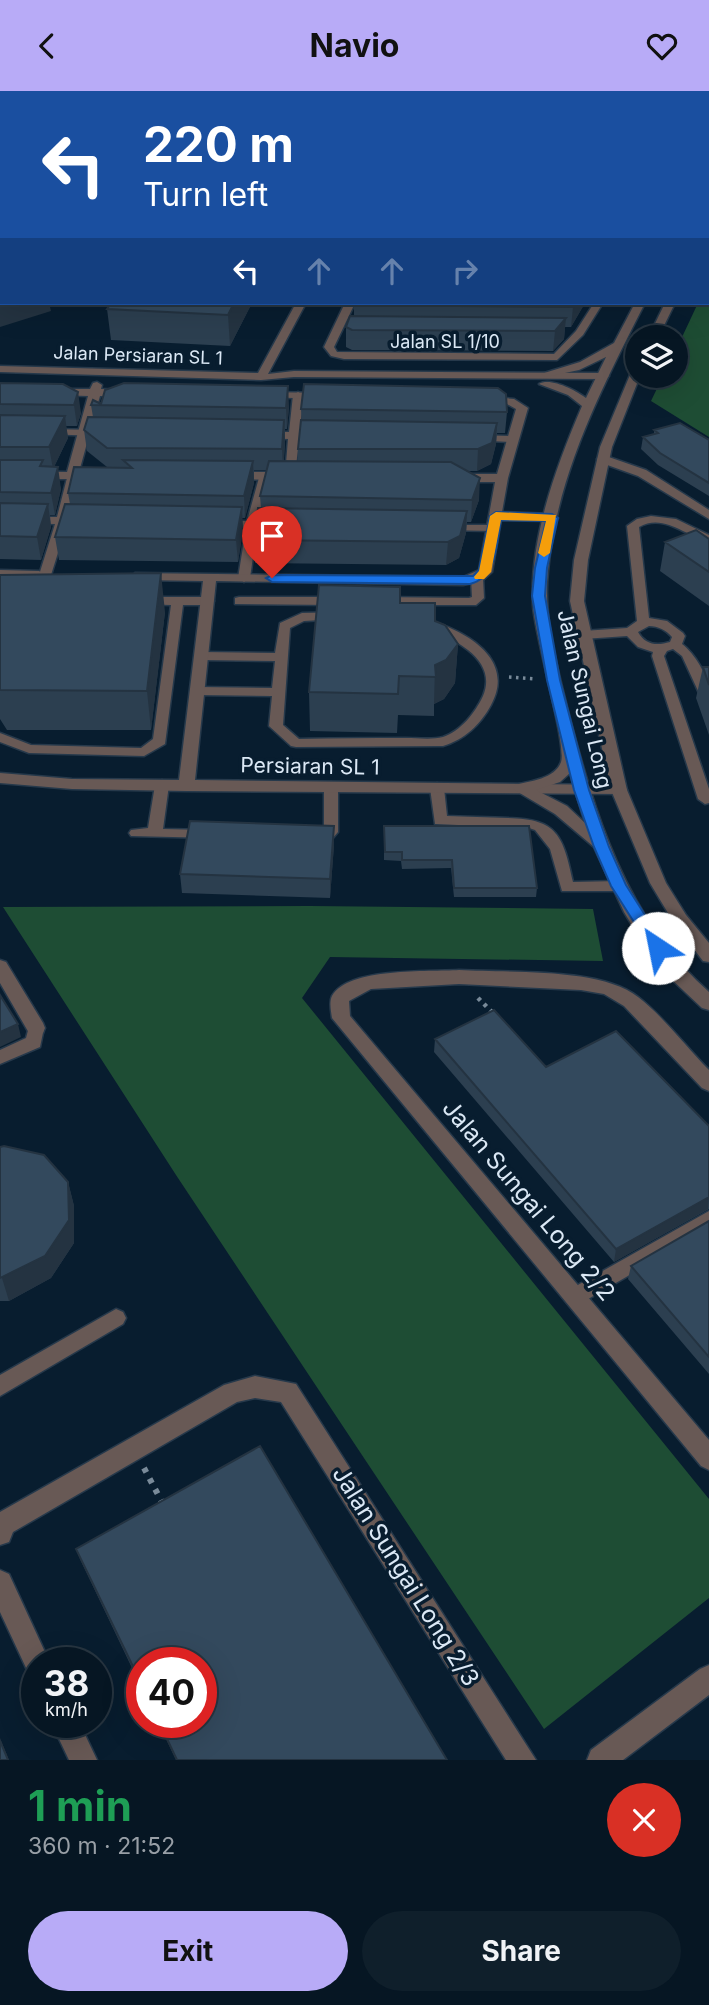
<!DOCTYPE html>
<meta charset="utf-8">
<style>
:root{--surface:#061623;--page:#0f1f2b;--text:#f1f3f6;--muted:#989fa6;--line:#273541;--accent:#b8abf7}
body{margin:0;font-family:Inter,sans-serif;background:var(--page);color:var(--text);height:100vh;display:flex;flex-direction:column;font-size:26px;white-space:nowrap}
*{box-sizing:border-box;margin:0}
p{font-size:23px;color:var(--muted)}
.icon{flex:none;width:38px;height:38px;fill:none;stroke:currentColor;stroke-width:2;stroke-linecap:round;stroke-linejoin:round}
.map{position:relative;height:1669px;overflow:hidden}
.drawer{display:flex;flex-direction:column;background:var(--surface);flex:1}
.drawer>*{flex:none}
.top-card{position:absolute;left:0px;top:0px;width:710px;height:214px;box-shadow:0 7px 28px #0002,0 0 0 2px var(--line);background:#1a4fa0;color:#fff;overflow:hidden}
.fabs{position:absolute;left:625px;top:234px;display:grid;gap:14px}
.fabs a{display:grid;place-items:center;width:63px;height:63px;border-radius:50%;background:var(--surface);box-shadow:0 7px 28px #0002,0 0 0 2px var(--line);font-size:35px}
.speed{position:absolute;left:21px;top:1556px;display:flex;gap:14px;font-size:35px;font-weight:700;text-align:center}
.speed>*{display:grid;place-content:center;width:91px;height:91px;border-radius:50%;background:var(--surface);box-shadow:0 7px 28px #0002,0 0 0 2px var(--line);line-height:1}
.speed small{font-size:18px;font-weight:400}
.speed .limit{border:10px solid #d22;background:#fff;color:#111}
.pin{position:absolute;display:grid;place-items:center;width:60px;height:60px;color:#fff;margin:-72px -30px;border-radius:50% 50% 50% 0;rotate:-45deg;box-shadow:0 0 7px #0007}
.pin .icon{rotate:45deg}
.me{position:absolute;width:77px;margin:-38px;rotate:326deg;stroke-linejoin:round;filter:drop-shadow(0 0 5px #0008)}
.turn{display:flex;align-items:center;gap:24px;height:147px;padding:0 28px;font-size:32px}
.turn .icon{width:91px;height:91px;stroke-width:2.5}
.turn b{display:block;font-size:49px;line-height:60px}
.lanes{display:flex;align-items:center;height:66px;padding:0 28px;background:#0003;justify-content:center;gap:35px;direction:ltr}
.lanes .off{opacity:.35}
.round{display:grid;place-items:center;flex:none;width:74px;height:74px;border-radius:37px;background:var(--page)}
.summary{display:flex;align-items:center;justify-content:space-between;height:119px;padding:0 28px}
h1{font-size:42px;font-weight:700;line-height:52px;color:#1e9e55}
.button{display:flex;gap:14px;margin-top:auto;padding:14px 28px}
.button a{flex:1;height:80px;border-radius:42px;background:var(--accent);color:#111;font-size:28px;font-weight:700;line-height:80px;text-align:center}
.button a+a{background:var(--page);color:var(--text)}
header{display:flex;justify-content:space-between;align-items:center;height:91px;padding:0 28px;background:var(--accent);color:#111;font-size:32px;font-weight:700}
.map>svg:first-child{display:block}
</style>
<header><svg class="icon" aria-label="back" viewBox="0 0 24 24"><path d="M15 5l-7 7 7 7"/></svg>Navio<svg class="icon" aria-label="heart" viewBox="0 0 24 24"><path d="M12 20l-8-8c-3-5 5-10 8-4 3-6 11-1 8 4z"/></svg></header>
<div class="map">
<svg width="709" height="1669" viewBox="0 0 709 1669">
<rect width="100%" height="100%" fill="#081d2f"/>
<path fill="#1e4d34" d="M709,190V346L651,310L663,285H676V259L698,212H709Z
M309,815L593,818L603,870L330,866L302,907L709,1408V1507L544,1638L176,1084L3,816Z"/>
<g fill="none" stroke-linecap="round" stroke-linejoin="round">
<path fill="#000809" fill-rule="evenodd" d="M69,0H96L98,2H71Z"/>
<g stroke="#26394b" stroke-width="3">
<path id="service" d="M345,212H355L334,256L337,261L554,263L576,240L594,212H603L583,244L557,269L344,268L331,265L324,256Z
M298,301L303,304L300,341L320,342L325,345L320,348H299L295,385L290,388L285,385L288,348L265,347L260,344L265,341H289L293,304Z
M48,338L99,339L104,342L99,345L44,343L43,341Z
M475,344L512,345L517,348L512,351L471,349V345Z
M68,383L77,385L68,426L82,427L88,430L82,433H67L51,484L45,488L39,484L55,433L0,432V426H57Z
M260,383L269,385L258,430L278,431L284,434L278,437H257L250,487L244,491L238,487L246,437L223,436L217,433L223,430H247Z
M651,425L676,428L709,444V452C686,445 664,422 639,436L649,527L667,530L683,542L685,545L682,553C694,562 709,585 709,602H699L682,565L673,558L667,560L664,565L709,698V712L705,713L698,708L652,565L653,561L638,556L627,545L583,548L577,544L583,540L627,537L637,530L627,435L637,428ZM649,535C658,535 666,539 672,546L670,551C657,555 645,554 638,541Z
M447,434H492L498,437L492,440L443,439V435Z
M477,483L483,487L484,507L476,514H379L373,510L379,506L469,507L472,506L471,487Z
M144,506H208L214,510L208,514H183L165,653L144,665L29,662L0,651V642L31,654L141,657L153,648L171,514L140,513L138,510Z
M239,506H336L342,510L336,514L235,513V507Z
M348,521C368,521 388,521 407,524C449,531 520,561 491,614C481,633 464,649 443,655L296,656L291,655L269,635L272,605L198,604L191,600L198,596L272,597L275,570L202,569L196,565L202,561L275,562L280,532L302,522ZM304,530C360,527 421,522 468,559C483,571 491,586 483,605C475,622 461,640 443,646C432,649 417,647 406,647C370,647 335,647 299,648L283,634L290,537Z
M162,689L169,694L163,738L208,739L213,741L215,744L213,747L131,745L129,742L131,739L148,737L155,694Z
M331,691L338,696V741L332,748L318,752L311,747L313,744L324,740V696Z
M437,692L444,697L447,725C467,726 487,726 508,727C558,728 563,745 573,791L619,790L627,795L619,800H562L550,758L535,739L529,737L435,733L430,697Z
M36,931L42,932L44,937L40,956L0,973V959L26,947L30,932Z
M709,1120V1138L583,1211L576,1214L569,1211L566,1205L569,1199Z
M116,1218L123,1221L126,1227L123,1233L0,1305V1284Z"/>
</g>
<g stroke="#26394b" stroke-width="3">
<path id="minor" d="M0,17H2V21H0Z
M0,68H2L0,73Z
M296,212H306L268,283L294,280L604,282L609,285L604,288L294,286L261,289L0,281V275L258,282Z
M97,291L102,294L101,298L126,299L132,302L126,305H100L79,381L100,382V388H0V380L67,381L88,305L56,304L50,301L56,298H90L93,292Z
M266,301L325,302L331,305L325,308L262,306V302Z
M483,305L514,308L528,317L508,387L502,421L552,423L558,427L556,430L501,429L492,481L482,490L463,494L216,490L195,689L619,694L625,695L627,699L625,703L186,700L72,698L0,692V682L72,688L179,689L203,490L140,489L133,485L135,482L463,486L479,479L495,391H457L451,387L457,383H497L516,318L507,313L479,310V306Z
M603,364L646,379L709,419V428L638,385L599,371L597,368Z
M233,381H289L295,385L289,389L229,388V382Z
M0,479L39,480L46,484L39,488L0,487Z
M0,869L6,871L43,932L45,937L43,942H29L0,892Z
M459,879C507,882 601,876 638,906C664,926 686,956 709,979V1000L702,997L624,915L604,903L581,899L459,893L371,898L349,910L350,925L709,1349V1379L701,1375L332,927C331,920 329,911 332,905C348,876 429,881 459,879Z
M255,1285L296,1293L536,1669H506L281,1311L255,1307L237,1311L13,1441L9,1451L0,1454V1421L224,1294Z
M0,1479L9,1483L50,1572H37V1585L28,1581L0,1521Z
M709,1574V1604L623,1669H587L591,1659L700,1578Z
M51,1631H79L97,1669H69Z"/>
</g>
<g stroke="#26394b" stroke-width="3">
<path id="tertiary" d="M142,0L158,2H144Z
M181,0L197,2H183Z
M635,212H645C602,297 557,382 548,480C543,526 556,571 567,616C594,721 625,827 709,901V919L702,917L668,885L645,856L624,821L594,756L555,723L513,698L515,694C530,690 555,688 561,671C567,653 535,547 533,515C529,448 556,376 582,315L568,304L539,293C550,286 575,299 586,307L606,266L579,279L546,286L541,283L580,271L614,252ZM570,682L585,732L567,715L536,699L560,691Z
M665,212H675L658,247H648Z
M637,276V285H640L612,356L588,469L584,510L627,699L666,792L686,824L709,852V871L703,870L674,832L650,792L611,699L570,510L574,469L600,356L632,279Z"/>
</g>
<path stroke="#798a99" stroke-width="3.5" stroke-dasharray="2.5 4.5" stroke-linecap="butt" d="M509,586L535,588"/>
<path stroke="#798a99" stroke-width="4.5" stroke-dasharray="3.5 5" stroke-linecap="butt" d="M478,907L494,923"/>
<path stroke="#798a99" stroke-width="6" stroke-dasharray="5 7" stroke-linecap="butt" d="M144,1377L163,1413"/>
<use href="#service" fill="#685955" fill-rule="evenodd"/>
<use href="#minor" fill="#685955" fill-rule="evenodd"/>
<use href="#tertiary" fill="#685955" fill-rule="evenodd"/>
</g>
<path fill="#2c3f50" d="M0,138H2V168L0,157Z
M252,212L230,255L111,249L107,218Z
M585,212L571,236H565L564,248L553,260L352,259L346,256V236L354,225V214Z
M0,292L63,293L81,322L77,335H66L68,347L54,376L61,398L55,424H50L51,436L41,469L0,468Z
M101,313L289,316L287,338H285V351L284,370L298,371V358L302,329L301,318L507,321L505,342H497L496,353L491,373L477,380H467L479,409L471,431H467L466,442L459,467L446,474L255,472L254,449L261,417L260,405L267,379H254V392L245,427H242L243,439L238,471L59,469L55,446L70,413L68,402L107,376L87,360L84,339L93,326L91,314Z
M654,339L709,349V405L658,374L641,358L643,346L654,343Z
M709,448V515L660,480L665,451Z
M0,484L165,521L151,639H7L0,628Z
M400,512L435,530L458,553L455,592L444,608L434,613V625L398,624L397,642L310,640L309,601Z
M703,576H709V644L696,607Z
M384,735L537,797L536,806H454L451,777L402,778L401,770L384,769Z
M334,754L330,807L182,802L180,783Z
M435,948L546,976L709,1035V1118L614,1171L434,961Z
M0,1056L68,1091L74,1115V1152L51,1187L9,1210H0Z
M709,1130V1283L628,1188L631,1175Z
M76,1458L447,1669H176L158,1631H201L142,1572V1598L80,1468Z"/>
<path fill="#243341" d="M0,200H2V212H49L51,220L0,236Z
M234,212H252L230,255L228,224Z
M576,212H585L571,236L573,216Z
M566,227L564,248L553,260L555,240Z
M288,295L289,316L287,338L286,317Z
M78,301L81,322L77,335L74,314Z
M65,325L68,347L53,378L49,356Z
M284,329L285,351L283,379L282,358Z
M497,332L496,353L491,373L477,380L478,358Z
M253,370L254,392L245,427L244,405Z
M58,376L61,398L55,424L51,402Z
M480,387L479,409L471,431L472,409Z
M48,413L51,436L41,469L37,446Z
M242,416L243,439L238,471L236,449Z
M467,420L466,442L459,467L446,474L448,451Z
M161,482L165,521L151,639L147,600Z
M458,553L455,592L444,608L434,613L435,574Z
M334,735V754L330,807V788Z
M18,933L21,946L0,956V941Z
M68,1091L74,1115V1152L51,1187L9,1210L2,1187Z
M709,1106L708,1118L614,1171L616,1158Z
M0,1647L9,1669H8L0,1650Z"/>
<path fill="#33495d" stroke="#243341" stroke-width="2" d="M0,169H2V200H0Z
M111,212H234L228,224L107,218Z
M355,212H576L573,216L354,214Z
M350,225L566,227L555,240L352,239L346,236Z
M0,292L63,293L78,301L74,314L0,313Z
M124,292L288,295L286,317L91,314L93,309L101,313L105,299Z
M304,293L498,297L506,303L507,321L301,318Z
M0,324L65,325L49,356H0Z
M88,326L284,329L282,358L107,357L84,339Z
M301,329L497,332L492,352L478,358H298Z
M680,332L709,349V392L660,362L643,346L658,342L654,339Z
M0,369H43L40,375L58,376L51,402L0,401Z
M123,369L253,370L244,405L68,402L74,376L132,377Z
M269,370L451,371L480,387L472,409L260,405Z
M0,412L48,413L37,446L0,445Z
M65,413L242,416L236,449L55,446Z
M258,417L467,420L460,445L448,451L254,449Z
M696,439L709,448V481L665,451Z
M161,482L147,600L0,599V484Z
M319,494L400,496V512H435V530L445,534L458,553L446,569L435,574L436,586L399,585L398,603L309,601Z
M703,576H709V594Z
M190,730L334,735L330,788L180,783Z
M384,735H529L537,797H454L452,769H402V761H385Z
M0,904L18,933L0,941Z
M494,919L546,976L616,940L709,1035V1106L616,1158L435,948Z
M4,1055L44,1064L68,1091L69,1129L45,1165L0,1187V1056Z
M709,1130V1266L631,1175Z
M260,1355L447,1669H177L159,1631H201V1572H142V1594L76,1458Z
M0,1650L8,1669H0Z"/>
<path fill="#1a73e8" stroke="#114b97" stroke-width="2" d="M496,421L552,423L558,427L547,477L545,505L560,589L589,699L609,756L626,794L666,857L664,861H653L611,795L594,756L574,699L547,589L532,505L535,477L546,430L501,429C496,452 498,486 470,493L272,491L266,487L272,484L473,485L479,479L490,425Z"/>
<path fill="#f59e0b" d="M496,421L556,424L550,462L544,466L538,462L546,430L501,429L491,481L484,488H475L474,486L479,480L490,425Z"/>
<g text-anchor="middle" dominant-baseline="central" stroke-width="7" stroke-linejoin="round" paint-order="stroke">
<g font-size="18" fill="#dbe8f5" stroke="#081d2f">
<text x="445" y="250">Jalan SL 1/10</text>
<text transform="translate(138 264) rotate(2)">Jalan Persiaran SL 1</text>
</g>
<g font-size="21" fill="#dbe8f5" stroke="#081d2f">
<text transform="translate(585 608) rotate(77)">Jalan Sungai Long</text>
<text transform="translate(310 675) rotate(1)">Persiaran SL 1</text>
</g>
<g font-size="24" fill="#dbe8f5" stroke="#081d2f">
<text transform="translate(529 1109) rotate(50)">Jalan Sungai Long 2/2</text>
<text transform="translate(406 1485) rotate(58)">Jalan Sungai Long 2/3</text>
</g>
</g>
</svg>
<div class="fabs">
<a><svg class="icon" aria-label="layers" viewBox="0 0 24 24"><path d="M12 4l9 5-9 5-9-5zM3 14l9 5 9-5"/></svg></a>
</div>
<div class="speed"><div>38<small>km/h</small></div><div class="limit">40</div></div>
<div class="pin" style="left:272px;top:487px;background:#d93025"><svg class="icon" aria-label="arrive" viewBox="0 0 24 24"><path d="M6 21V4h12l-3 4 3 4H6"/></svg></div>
<svg class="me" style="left:658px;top:857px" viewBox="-20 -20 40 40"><circle r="19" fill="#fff"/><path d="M0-13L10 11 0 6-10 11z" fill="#1a73e8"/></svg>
<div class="top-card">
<div class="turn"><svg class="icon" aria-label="left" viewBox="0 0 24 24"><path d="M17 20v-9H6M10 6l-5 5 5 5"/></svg><div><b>220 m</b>Turn left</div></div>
<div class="lanes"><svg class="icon" aria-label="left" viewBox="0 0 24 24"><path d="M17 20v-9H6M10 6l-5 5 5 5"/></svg><svg class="icon off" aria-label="ahead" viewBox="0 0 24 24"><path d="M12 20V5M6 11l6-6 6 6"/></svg><svg class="icon off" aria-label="ahead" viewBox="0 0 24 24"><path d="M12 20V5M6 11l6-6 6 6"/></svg><svg class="icon off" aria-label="right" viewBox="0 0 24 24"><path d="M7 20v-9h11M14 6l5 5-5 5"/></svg></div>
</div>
</div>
<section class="drawer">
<div class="summary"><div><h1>1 min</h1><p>360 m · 21:52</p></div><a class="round" style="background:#d93025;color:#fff"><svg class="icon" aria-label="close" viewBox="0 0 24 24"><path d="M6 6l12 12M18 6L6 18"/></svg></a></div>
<div class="button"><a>Exit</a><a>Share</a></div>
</section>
